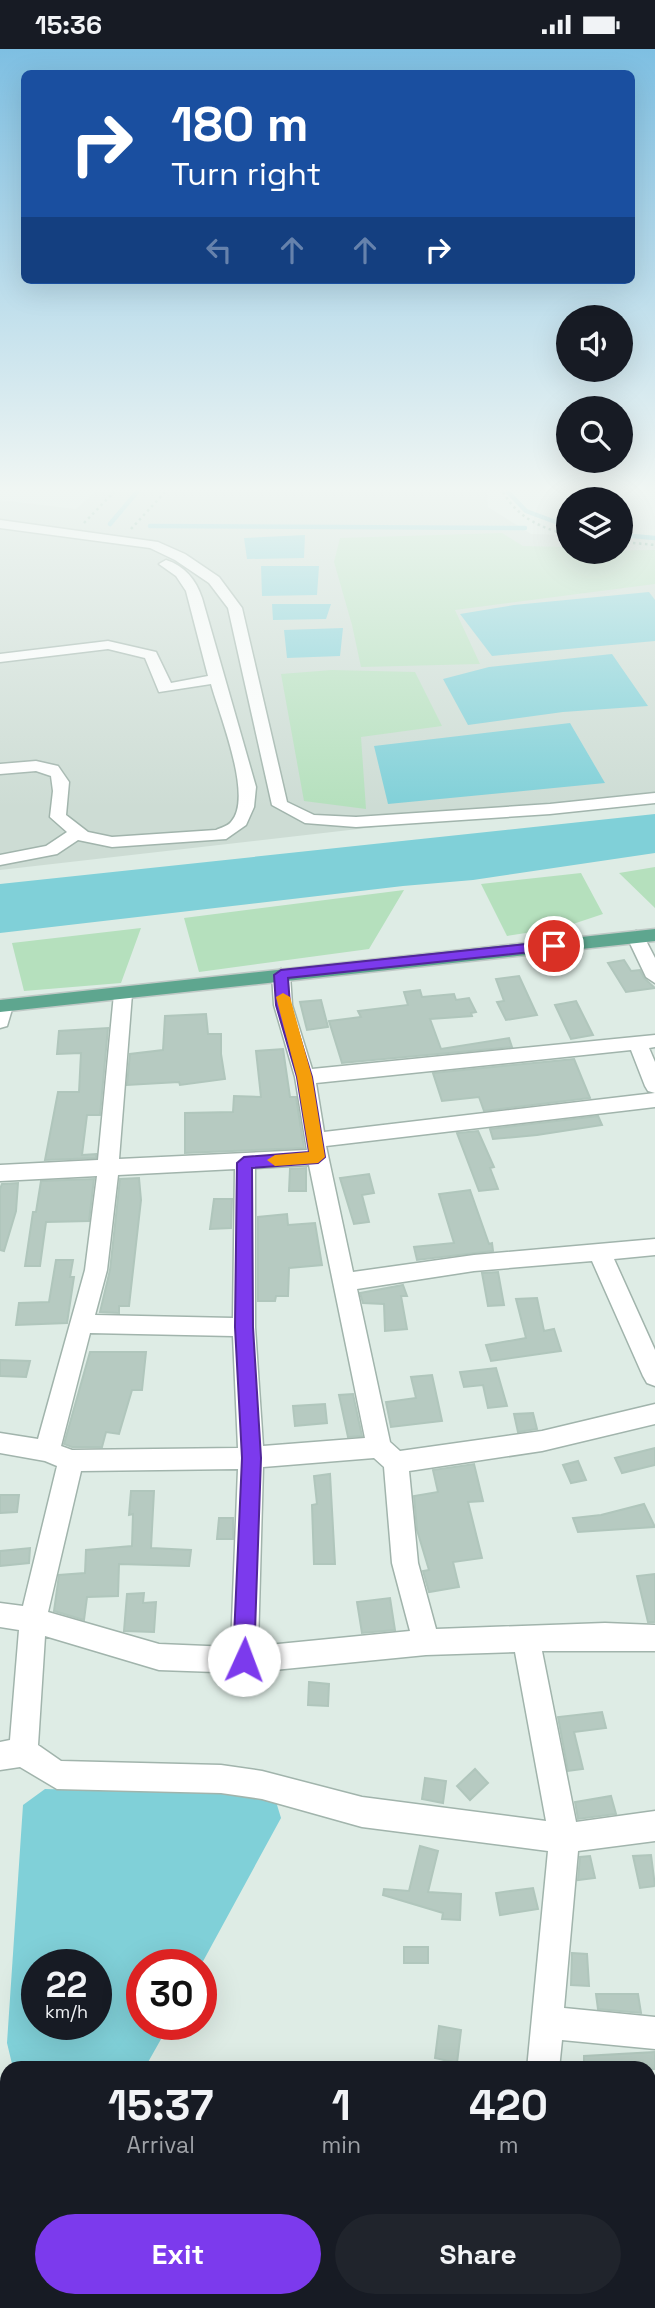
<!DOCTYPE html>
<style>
:root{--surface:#171b24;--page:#20242c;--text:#f1f3f6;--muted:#9ea1a6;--accent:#7c3aed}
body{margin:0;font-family:"Space Grotesk",sans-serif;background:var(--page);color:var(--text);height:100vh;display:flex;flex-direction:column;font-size:26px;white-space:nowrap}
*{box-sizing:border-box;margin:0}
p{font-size:23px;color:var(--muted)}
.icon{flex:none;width:38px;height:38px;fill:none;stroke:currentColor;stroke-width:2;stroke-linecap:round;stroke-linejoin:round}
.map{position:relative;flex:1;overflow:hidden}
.side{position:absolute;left:0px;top:2012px;width:656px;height:247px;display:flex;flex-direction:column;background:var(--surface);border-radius:21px 21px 0 0;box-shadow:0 7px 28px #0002}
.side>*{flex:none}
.top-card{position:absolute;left:21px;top:21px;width:614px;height:214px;border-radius:10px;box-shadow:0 7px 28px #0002;background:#1a4fa0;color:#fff;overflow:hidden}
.controls{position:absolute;left:556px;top:256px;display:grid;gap:14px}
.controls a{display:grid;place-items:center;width:77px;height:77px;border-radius:50%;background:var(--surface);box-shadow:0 7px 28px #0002;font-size:35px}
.speed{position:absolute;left:21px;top:1900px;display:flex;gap:14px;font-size:35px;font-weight:700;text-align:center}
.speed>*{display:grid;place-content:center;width:91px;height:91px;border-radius:50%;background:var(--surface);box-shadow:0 7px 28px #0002;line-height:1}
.speed small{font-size:18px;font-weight:400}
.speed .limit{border:10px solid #d22;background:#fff;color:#111}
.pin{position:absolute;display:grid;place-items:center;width:60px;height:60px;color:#fff;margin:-30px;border:4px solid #fff;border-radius:50%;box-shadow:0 2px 7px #0007}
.me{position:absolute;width:77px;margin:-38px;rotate:2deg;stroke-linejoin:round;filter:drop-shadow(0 0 5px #0008)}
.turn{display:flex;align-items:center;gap:24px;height:147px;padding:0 35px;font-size:32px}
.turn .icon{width:91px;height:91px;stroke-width:2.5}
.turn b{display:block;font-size:49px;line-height:60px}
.lanes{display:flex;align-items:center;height:66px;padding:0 35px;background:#0003;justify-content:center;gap:35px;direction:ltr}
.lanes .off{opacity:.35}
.eta{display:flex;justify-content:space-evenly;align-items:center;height:119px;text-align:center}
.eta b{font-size:42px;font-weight:700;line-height:49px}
.primary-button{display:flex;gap:14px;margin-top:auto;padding:14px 35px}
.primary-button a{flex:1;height:80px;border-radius:42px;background:var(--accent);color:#fff;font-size:28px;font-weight:700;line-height:80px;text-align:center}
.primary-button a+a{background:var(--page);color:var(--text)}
.status{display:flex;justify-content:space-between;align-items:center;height:49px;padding:0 35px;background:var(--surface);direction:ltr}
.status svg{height:19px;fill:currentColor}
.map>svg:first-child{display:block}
</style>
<div class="status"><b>15:36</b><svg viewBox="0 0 49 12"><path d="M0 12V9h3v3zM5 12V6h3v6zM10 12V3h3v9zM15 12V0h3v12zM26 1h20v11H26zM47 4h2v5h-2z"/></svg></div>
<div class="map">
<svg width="655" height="2259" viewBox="0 0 655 2259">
<rect width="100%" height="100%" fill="#deece5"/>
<path fill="#cddcd4" d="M95,443H487L488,458L531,485L569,486V502H621V488L655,489V746L0,821V451L76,460Z"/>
<path fill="#b5e0bd" d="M502,484L523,497L569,498V502L655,501V535L455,561L480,615L361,618L352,576L334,513L340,489Z
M332,621L415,623L442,677L361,688L366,760L304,752L281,625Z
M655,818V859L619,824Z
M581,824L603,865L564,878L507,887L481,835Z
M404,841L369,900L199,923L184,869Z
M141,879L121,934L24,942L12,894Z"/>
<path fill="#80d0d8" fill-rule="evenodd" d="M305,486L304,509L247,510L244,489Z
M261,517H319L317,546L262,547Z
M649,543L655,551V592L492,607L460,565L514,556Z
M272,555H331L326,570L273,571Z
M343,579L340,607L287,609L284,581Z
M612,605L648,657L563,663L468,676L443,630L489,618Z
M570,674L605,734L388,755L374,697Z
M655,765V804L473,831L403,837L0,884V835Z
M45,1740L274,1746L281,1769L201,1916H142V1976H169L147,2015L142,2020L13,2019L7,1994L23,1756ZM37,1916H96V1976H37Z"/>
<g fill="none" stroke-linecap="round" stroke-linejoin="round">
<path stroke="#80d0d8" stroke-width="4.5" d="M508,443L526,462L569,478
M110,475L137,443
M150,477L525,479
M621,486L655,489"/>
</g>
<path fill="#b6cac1" stroke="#b0c6bc" stroke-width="2" d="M624,911L631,922L640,921L644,929L655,939L626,943L608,914Z
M519,927L537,966L506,971L497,953L504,952L496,930Z
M420,941L422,948L454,945L456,951L469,949L476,963L471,964L472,967L430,970L441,1000L509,989L512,998L342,1014L329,972L361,968L358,962L408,956L404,943Z
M321,951L328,978L307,981L300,953Z
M576,952L593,986L571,990L555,956Z
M206,965L208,985H221V1005L225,1030L180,1036L179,1033L127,1036L130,1005L163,1001L165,967Z
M108,979L100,1066H87L82,1106L96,1105V1109L45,1111L58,1043H79L81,1004L57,1005L59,982Z
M283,1000L290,1048H296L304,1099L185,1104V1064L233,1063L234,1047L261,1048L256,1002Z
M574,1010L590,1049L484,1062L479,1048L442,1052L433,1024Z
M598,1067L602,1076L537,1086L493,1090L490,1080Z
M478,1082L494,1118L490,1119L498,1140L479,1142L457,1084Z
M306,1119V1142H289L290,1120Z
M369,1125L374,1144L362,1146L369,1173L354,1175L340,1129Z
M139,1129L141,1151L129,1257H119V1264L100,1263L110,1221L120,1130Z
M94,1130L89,1172L46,1173L40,1217H25L33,1163H36L41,1132Z
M18,1134L16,1162L4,1202L0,1201V1140L2,1135Z
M470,1141L489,1195L492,1194L493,1202L417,1211L414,1198L454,1194L439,1145Z
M214,1150H232L231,1179L210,1180Z
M287,1165L288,1176L315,1174L322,1216L289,1219L288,1247H276L275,1252H258V1168Z
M56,1211H73L70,1228H74L67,1274L16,1276L19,1254L49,1253Z
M498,1223L504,1256L488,1257L482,1224Z
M403,1236L407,1247H401L407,1280L385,1282L384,1255L363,1254L360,1244Z
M537,1249L544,1282L554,1280L561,1302L491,1312L486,1296L526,1289L516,1250Z
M90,1303H146L142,1341H132L119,1385L106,1383L102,1398H72L64,1395Z
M0,1311L30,1312L26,1328L0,1327Z
M496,1319L507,1357L488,1359L483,1336L464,1338L460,1323Z
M432,1326L442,1372L391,1378L386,1353L416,1349L411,1328Z
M353,1345L362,1387L348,1388L339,1346Z
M325,1355L327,1374L295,1377L293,1357Z
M533,1364L537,1380L518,1383L514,1365Z
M655,1399V1416L622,1424L615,1409Z
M578,1412L586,1431L571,1434L563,1416Z
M474,1415L483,1452L468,1453L482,1509L453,1513L459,1538L429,1543L423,1522L429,1521L417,1481L414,1447L438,1443L433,1421Z
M330,1425L335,1515H314L312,1456L317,1455L314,1427Z
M131,1442H154L151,1499L191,1501L189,1517L119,1515L118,1547L87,1548L84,1571L54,1562L59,1526L85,1524L86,1501L132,1497L133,1465L129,1466Z
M0,1446H19L17,1463L0,1464Z
M644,1455L655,1478L578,1483L573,1469L601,1466Z
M219,1469H233V1490H217Z
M30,1499L29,1514L0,1517V1502Z
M655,1525V1573H648L637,1527Z
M144,1544L143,1554L156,1553L154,1583L124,1582L127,1545Z
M390,1549L395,1581L362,1584L357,1553Z
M309,1633L329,1635L328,1657L308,1656Z
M602,1663L606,1679L574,1683L583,1720L568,1722L558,1668Z
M475,1720L488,1734L470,1751L457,1737Z
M425,1729L446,1732L443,1754L422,1750Z
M611,1747L616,1765L578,1770L575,1753Z
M420,1797L438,1802L428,1843L461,1845L460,1871L442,1870L443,1864L383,1846L384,1840L409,1842Z
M651,1806L655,1837L640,1839L633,1807Z
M590,1807L595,1829L578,1831L580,1808Z
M533,1839L538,1860L500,1866L496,1844Z
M404,1898H428V1914H404Z
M572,1904L587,1905L589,1937L571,1936Z
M596,1945H638L641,1964L598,1960Z
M439,1977L461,1981L457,2014L435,2009Z
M655,2003V2020H584V2007Z"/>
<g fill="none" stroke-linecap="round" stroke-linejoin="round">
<g stroke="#a1b4ac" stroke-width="3">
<path id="minor" d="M0,471L158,493L185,505L219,528L242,559L287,753L314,766L356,768L550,755L655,744V754L550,765L356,778L305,774L272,756L228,559L209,534L175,511L150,499L0,479Z
M166,511C185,517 196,531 202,549L256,738L254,758L246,776L226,790L112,798L78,791L57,805L0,816V806L46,797L67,783L50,768L53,742L51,727L36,722L0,725V715L36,712L58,717L69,733L66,766L88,783L112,788L216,781C220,779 228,777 231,773C254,749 219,665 211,635L159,643L145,609L108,600L0,613V605L108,592L156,603L171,634L208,627L186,542L176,527L159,515Z
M636,882L642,884L655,909V934L646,928L627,888Z
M281,920L290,926L292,956L312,1020L655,986V998L649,999L655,1013V1044L648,1042L645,1037L631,1001L316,1034L324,1083L655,1044V1058L326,1097L353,1223L474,1206L655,1190V1206L614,1210L655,1301V1337L647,1334L643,1327L592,1212L474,1222L357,1240L390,1393L400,1402L542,1382L655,1355V1375L542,1402L409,1422L418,1514L436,1580L605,1574L655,1576V1602H542L576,1773L655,1762V1792L578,1802L564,1959L655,1968V2000L562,1991L559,2020H527L548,1802L362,1778L262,1750L221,1744L57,1740L20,1718L0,1721V1693L10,1691L19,1581L0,1578V1554L23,1557L57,1417L45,1412L0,1404V1384L38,1390L85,1221L97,1127L0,1132V1116L98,1111L114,945L123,939L132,945L119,1110L307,1101L295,1028L274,956L272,926ZM309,1116L365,1389L263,1397L255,1278V1119ZM235,1120L233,1269L95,1266L107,1221L118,1126ZM90,1284L233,1287L238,1399L72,1401L61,1397ZM374,1409L384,1418L392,1514L410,1582L258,1597L263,1418ZM238,1420L231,1598L159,1595L48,1563L81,1422ZM45,1587L159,1621L244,1624L426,1606L515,1603L546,1772L362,1748L262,1722L221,1716L61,1712L38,1696Z
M4,951L11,953L13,957L7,977L0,979V952Z"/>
</g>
<g stroke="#c0c9c6" stroke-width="3">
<path id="major" d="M655,880V892L0,963V951Z"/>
</g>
<path stroke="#7bb39e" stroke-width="2.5" stroke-dasharray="2.5 3.5" stroke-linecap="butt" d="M503,443C518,469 541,479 569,486
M84,474L114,443
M131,480L165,443
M621,493L655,496"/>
<use href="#minor" fill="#fff" fill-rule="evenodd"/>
<use href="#major" fill="#5ea68f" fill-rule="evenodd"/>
</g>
<linearGradient id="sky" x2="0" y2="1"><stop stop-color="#7ebfe2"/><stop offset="0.58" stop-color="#f0f6f3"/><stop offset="1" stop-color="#f0f6f3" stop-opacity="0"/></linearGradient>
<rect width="655" height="759" fill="url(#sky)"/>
<path fill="#7c3aed" stroke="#51269a" stroke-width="2" d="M554,892L561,897L559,900L288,929L290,956L312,1028L325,1108L318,1114L252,1119L253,1278L261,1409L254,1611L251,1618L244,1620L236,1618L233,1611L242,1409L235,1278L237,1114L244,1108L309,1103L297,1028L276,956L274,926L281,921Z"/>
<path fill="#f59e0b" d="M283,944L290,948L312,1028L325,1108L318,1114L275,1117L267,1111L275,1106L309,1103L297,1028L276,948Z"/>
</svg>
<div class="controls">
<a><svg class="icon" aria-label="sound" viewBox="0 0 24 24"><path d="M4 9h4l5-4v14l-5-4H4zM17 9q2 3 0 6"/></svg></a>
<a><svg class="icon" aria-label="search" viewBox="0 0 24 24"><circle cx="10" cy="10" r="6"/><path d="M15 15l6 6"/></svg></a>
<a><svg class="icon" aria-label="layers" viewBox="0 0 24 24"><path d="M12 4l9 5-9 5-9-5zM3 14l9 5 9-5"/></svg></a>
</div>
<div class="speed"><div>22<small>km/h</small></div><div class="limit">30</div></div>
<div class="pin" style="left:554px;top:897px;background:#d93025"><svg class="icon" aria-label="arrive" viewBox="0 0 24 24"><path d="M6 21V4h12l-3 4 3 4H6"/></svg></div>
<svg class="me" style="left:244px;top:1611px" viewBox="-20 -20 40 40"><circle r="19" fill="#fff"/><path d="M0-13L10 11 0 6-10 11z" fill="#7c3aed"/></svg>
<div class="top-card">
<div class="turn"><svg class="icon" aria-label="right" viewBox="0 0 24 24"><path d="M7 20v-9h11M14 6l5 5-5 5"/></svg><div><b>180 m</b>Turn right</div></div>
<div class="lanes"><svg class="icon off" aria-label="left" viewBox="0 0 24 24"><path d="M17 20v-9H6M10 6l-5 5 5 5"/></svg><svg class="icon off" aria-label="ahead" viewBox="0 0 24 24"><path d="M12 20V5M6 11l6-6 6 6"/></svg><svg class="icon off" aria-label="ahead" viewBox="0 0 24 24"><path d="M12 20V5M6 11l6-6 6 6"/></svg><svg class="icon" aria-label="right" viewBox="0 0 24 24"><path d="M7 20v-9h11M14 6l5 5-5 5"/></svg></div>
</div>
<section class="side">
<div class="eta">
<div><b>15:37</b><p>Arrival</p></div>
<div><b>1</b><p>min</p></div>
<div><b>420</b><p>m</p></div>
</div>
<div class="primary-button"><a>Exit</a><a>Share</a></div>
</section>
</div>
